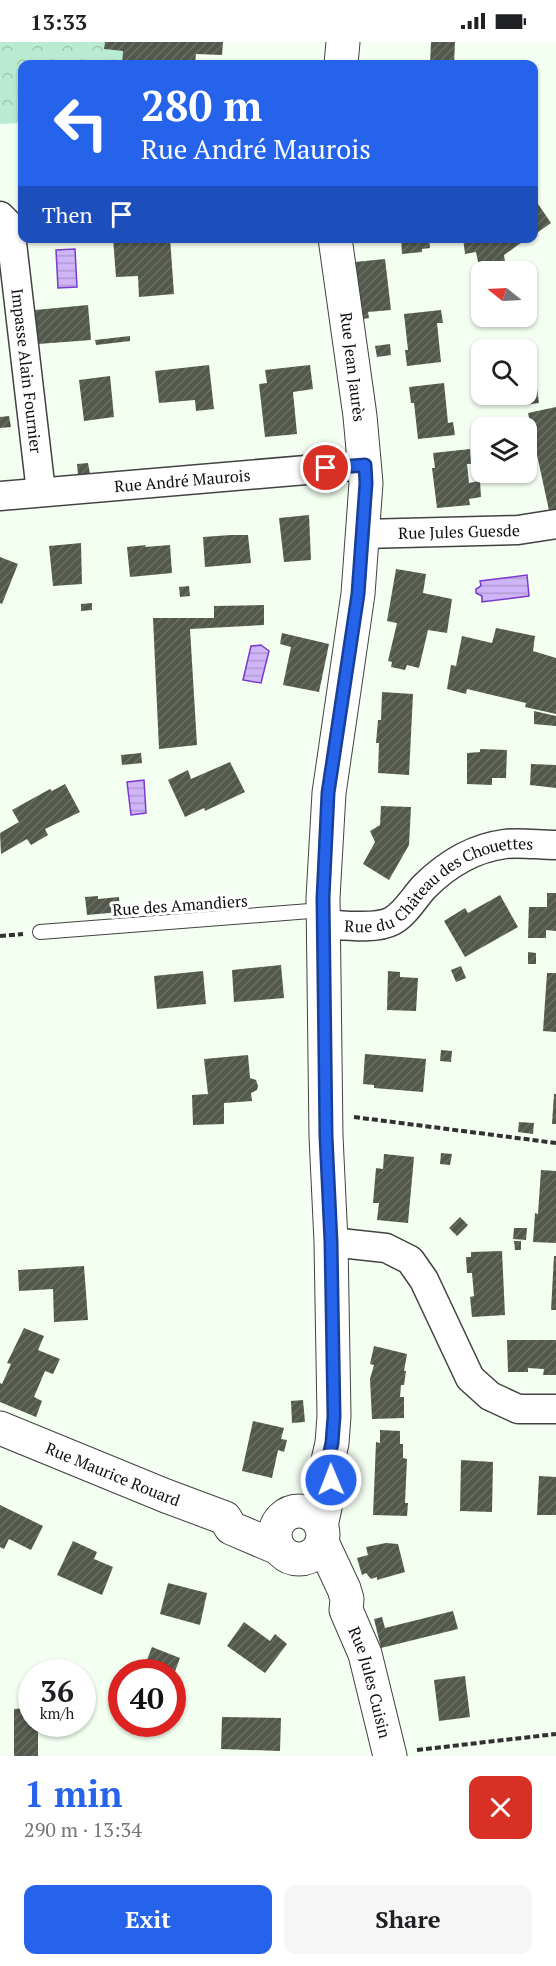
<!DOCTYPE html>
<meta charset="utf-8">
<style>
:root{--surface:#fff;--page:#f6f6f6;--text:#202124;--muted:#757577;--accent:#2563eb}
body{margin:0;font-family:"PT Serif",serif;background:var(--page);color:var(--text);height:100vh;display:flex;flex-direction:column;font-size:22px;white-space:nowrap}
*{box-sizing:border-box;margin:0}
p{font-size:20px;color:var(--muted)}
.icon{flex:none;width:33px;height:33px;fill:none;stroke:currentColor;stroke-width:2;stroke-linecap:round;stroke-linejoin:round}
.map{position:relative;height:1714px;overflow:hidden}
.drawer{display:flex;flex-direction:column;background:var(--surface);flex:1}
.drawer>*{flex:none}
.banner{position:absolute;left:18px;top:18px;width:520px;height:183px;border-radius:12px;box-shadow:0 2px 4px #0004;background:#2563eb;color:#fff;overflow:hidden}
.needle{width:39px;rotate:288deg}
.tools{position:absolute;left:471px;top:219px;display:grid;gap:12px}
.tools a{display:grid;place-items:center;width:66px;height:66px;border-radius:12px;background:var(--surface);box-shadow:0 2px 4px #0004;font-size:30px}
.speed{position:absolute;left:18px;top:1617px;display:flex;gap:12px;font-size:30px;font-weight:700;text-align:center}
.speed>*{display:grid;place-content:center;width:78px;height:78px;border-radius:50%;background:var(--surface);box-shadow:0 2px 4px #0004;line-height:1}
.speed small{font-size:15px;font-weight:400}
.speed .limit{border:9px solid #d22;background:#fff;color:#111}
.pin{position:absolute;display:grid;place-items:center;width:51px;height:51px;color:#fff;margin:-26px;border:3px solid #fff;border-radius:50%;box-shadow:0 2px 6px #0007}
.me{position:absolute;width:66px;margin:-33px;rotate:359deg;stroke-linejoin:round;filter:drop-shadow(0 0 4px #0008)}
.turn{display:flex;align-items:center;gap:21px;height:126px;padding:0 24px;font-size:27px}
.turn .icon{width:78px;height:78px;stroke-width:2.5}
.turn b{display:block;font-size:42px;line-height:51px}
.then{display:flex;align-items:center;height:57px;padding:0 24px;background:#0003;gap:12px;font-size:22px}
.round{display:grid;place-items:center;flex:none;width:63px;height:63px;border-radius:12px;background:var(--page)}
.summary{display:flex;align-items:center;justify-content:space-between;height:102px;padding:0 24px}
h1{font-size:36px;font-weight:700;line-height:45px;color:var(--accent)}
.button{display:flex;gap:12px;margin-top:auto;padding:12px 24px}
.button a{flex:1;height:69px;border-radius:12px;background:var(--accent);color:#fff;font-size:24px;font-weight:700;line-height:69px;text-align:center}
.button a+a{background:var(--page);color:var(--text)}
.status{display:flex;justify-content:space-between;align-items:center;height:42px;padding:0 30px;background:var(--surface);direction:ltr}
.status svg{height:16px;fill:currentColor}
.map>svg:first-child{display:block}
</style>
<div class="status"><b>13:33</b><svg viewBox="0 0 49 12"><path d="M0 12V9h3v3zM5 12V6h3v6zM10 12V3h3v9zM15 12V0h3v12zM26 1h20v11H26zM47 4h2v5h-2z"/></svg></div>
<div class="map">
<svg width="556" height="1714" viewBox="0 0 556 1714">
<defs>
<pattern id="park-crowns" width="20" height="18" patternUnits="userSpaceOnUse" patternTransform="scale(1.5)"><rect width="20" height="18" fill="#b9ebd2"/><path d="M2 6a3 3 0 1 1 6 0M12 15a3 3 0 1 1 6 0" fill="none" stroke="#9ec8b3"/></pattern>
<pattern id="water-rules" width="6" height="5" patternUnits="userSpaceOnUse" patternTransform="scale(1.5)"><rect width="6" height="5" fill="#cfb4f7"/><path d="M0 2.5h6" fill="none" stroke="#b19ad3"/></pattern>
<pattern id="building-hatch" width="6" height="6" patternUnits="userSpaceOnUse" patternTransform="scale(1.5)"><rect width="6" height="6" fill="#52584b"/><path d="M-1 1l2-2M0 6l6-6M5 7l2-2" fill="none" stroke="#6b7066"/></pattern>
</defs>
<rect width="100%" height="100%" fill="#f3fff1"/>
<path fill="url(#park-crowns)" d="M0,0H105V7L123,9L122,22H22V81L0,82Z"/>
<path fill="url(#water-rules)" stroke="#7a3ad0" stroke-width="1.5" d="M75,207L77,245L58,246L56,208Z
M527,533L529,554L482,560V554L476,551V547L481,544L480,539Z
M261,603L269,609L261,641L243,638L251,604Z
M144,738L146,771L131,773L127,740Z"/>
<path fill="url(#building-hatch)" d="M105,0H223L222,13L196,12L195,22H122L123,9L104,7Z
M431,0H455L454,22H430Z
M534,156L551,181L534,193Z
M113,196H170L174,252L139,255L138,234L116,235Z
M401,196H429L430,206L422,207V210L402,212Z
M463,196H528L504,213L505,220L479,225L476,210L465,212Z
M385,217L391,268L368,270L369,276L363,277L355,220Z
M88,263L91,298L38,302L35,268Z
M441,268L443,281H437L441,320L407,324L405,308H408L404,272Z
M130,294V299L96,303L95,298Z
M390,302L391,313L377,315L375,304Z
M209,323L214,367L196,369L195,358L159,361L155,329Z
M310,323L313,347L293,350L297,392L265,395L259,342L267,341L265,328Z
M110,334L114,375L84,379L79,338Z
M444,341L448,381L453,380L455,393L418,397L414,361H411L409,345Z
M537,347L539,361L524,363L522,352H526V349Z
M556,365V472L550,473L528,371Z
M9,374L11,385L0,386V375Z
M470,407L471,422H467L469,441L480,439L481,455L469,457L470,463L437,466L432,426H435L433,411Z
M88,421L90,432L78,433L77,422Z
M309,473L311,518L284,520L279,476Z
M231,493H248L251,521L205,525L203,495Z
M81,501L82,542L53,544L49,504Z
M146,503L145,505L170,503L172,531L130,535L127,505Z
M0,515L18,522L2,562L0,561Z
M396,527L426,532L423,551L452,557L447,591L428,588L419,626L407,623L405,628L391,625L392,620L388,619L397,581L387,579Z
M189,544L190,554L180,555L179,545Z
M92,561V568L81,569V562Z
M264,563V583L190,587L197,703L159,707L153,576H214V564Z
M496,586L535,594L533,609L556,616V672L525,665L526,661L467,647L466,652L447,647L451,623L456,624L462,594L492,601Z
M282,591L329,602L319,650L283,643L291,605L280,602Z
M382,650L413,652L409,733L378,731L379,701H376L378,678H381Z
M534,669L556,674V684L534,682Z
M480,707L507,708L506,736H492V743L467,742V711L480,710Z
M141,711L142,721L122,723L121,713Z
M230,720L245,750L205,769L204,766L185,775L168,738L188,728L191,737Z
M531,722L556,723V746L530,743Z
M65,742L80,770L45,787L48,793L31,803L27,797L1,812L0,791L19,780L12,768L50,747L52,749Z
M381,764L411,765L409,803L389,838L363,822L375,800L370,789L380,783Z
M547,851H556V889L546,888V896H528L529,865H547Z
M500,853L518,885L465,915L444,879L465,866L468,871Z
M98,854V857L119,855L120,870L87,873L85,855Z
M528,910L536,911V922H528Z
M281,923L284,956L234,960L232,928Z
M461,924L466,936L456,940L451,928Z
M203,929L206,962L157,967L154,934Z
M388,929L400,930V935L418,936L416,969L387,968Z
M547,931H556V990L543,989Z
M441,1008L452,1009L451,1020L440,1019Z
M365,1012L426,1017L423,1050L374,1046V1043L363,1042Z
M248,1013L250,1036L256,1038L258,1044L257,1048L251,1051L252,1059L224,1061V1082L193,1083L192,1053L208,1052L204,1017Z
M554,1052H556V1082H552Z
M519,1080L534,1081L533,1092L518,1090Z
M441,1111L452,1112L450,1123L440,1122Z
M384,1112L414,1115L408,1181L377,1178L379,1161H373L376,1126L383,1127Z
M541,1128L556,1129V1201L533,1200L535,1171L538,1172Z
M460,1175L468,1183L457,1194L449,1186Z
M514,1186H527L526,1198L513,1197Z
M514,1199H521V1208H515Z
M502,1209L505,1273L472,1275L470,1255L474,1254L472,1231H467L466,1215H471V1210Z
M554,1214H556V1268H551Z
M84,1224L88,1278L54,1280L53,1247L19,1249L18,1228Z
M24,1286L44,1294L38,1308L60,1317L53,1332L45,1329L34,1355L42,1359L36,1375L0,1360V1341L2,1342L11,1322L7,1321Z
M507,1298H556V1333H543L544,1327L528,1326V1330H508Z
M374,1304L407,1312L404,1329H406L404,1343H401L400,1355H404V1376L372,1377L370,1337L374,1323L370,1322Z
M303,1358L305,1380L292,1381L291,1359Z
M253,1379L284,1386L281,1397L287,1398L284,1410L278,1408L272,1436L242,1429Z
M380,1388L400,1389V1402H403V1416L407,1417L405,1461H408L407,1474L373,1473L376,1400L380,1401Z
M461,1418L493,1420L492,1470L460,1469Z
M539,1434L556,1435V1473H537Z
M0,1463L43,1484L31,1508L9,1497L4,1507L0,1505Z
M73,1499L97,1510L94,1517L113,1525L102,1553L57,1533Z
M386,1501L398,1502L405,1530L377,1538V1535L371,1537L366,1531L362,1533L357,1516L368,1513L366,1505Z
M168,1541L207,1551L200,1583L160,1572Z
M453,1569L458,1587L381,1606L374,1577L382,1575L385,1586Z
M244,1580L270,1599L275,1592L287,1602L265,1631L227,1604Z
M152,1605L180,1616L173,1635L172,1630H158L144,1625Z
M465,1634L470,1675L439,1679L434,1638Z
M30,1653H32V1682H49V1685H38V1714H14V1667L29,1666Z
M222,1675L281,1676L280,1709L221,1707Z"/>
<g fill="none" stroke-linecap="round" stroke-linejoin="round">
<g stroke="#424242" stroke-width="16">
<path id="service" d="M40,890L323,868"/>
</g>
<g stroke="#424242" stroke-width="31">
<g id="minor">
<path id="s1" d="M0,174L10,184L41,450"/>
<path id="s2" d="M0,454L365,423"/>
<path id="s3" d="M363,492L518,488L556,482"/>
<path id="s4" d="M323,882C342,883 376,888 392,879C405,872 414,856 424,845C446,823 474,806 505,802C521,800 539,803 556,803"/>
<path d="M331,1200L386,1206L410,1218L424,1238L470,1336L490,1354L518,1367H556"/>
</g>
</g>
<g stroke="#424242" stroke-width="35">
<g id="tertiary">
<path d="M341,22L343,0"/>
<path id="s5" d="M0,1386L166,1454L225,1476L231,1486L278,1506"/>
<circle cx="299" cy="1493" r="24"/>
<path d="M321,1484L331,1438L327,1423L332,1401L334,1374L331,1200L326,1094L323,856L329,751L358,552L366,441L360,374L335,196"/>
<path id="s6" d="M322,1500L344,1547L347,1557L346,1568L365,1612L390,1714"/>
</g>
</g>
<path stroke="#313131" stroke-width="4" stroke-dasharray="6 3" stroke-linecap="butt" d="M0,894L23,892
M354,1075L556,1101
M417,1708L556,1692"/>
<use href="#service" stroke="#fff" stroke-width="14"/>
<use href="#minor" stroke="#fff" stroke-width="28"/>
<use href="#tertiary" stroke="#fff" stroke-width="33"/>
</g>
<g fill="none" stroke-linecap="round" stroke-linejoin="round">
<g stroke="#184099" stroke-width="15">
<path id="route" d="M326,426L365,423L366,441L358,552L328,751L323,856L326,1094L331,1200L334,1374L332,1401L327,1423L331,1438"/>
</g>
<use href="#route" stroke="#2563eb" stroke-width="10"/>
</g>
<g text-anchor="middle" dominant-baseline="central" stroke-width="6" stroke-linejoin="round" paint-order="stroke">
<g font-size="16" fill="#0f0f0f" stroke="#fff">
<text transform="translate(353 325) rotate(83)">Rue Jean Jaurès</text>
<text stroke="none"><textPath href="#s1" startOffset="160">Impasse Alain Fournier</textPath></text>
<text stroke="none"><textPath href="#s2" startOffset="183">Rue André Maurois</textPath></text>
<text stroke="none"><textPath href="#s3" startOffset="96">Rue Jules Guesde</textPath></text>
<text stroke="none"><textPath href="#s4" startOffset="130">Rue du Château des Chouettes</textPath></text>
<text transform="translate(180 863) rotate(-4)">Rue des Amandiers</text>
<text stroke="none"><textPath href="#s5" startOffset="122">Rue Maurice Rouard</textPath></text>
<text stroke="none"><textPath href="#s6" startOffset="150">Rue Jules Cuisin</textPath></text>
</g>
</g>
</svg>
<div class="tools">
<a><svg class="needle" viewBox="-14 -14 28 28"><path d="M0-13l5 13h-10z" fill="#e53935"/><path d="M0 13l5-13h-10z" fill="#757577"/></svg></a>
<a><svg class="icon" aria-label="search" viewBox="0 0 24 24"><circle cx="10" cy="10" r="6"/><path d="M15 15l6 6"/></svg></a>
<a><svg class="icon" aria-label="layers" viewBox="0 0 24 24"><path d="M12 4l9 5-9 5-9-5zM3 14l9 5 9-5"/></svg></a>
</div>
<div class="speed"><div>36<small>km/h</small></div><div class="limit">40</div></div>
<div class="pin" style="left:326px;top:426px;background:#d93025"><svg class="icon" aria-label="arrive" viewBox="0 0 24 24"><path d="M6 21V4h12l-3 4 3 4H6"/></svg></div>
<svg class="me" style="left:331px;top:1438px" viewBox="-20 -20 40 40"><circle r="17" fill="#2563eb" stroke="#fff" stroke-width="3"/><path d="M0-11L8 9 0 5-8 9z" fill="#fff"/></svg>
<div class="banner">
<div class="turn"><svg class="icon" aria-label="left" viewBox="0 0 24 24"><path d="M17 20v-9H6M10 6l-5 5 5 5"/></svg><div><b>280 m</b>Rue André Maurois</div></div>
<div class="then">Then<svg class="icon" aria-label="arrive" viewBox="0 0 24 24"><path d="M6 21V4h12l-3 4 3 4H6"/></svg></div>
</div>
</div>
<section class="drawer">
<div class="summary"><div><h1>1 min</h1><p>290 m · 13:34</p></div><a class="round" style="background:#d93025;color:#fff"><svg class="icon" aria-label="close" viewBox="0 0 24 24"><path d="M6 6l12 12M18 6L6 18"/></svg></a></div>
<div class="button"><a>Exit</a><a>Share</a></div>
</section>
